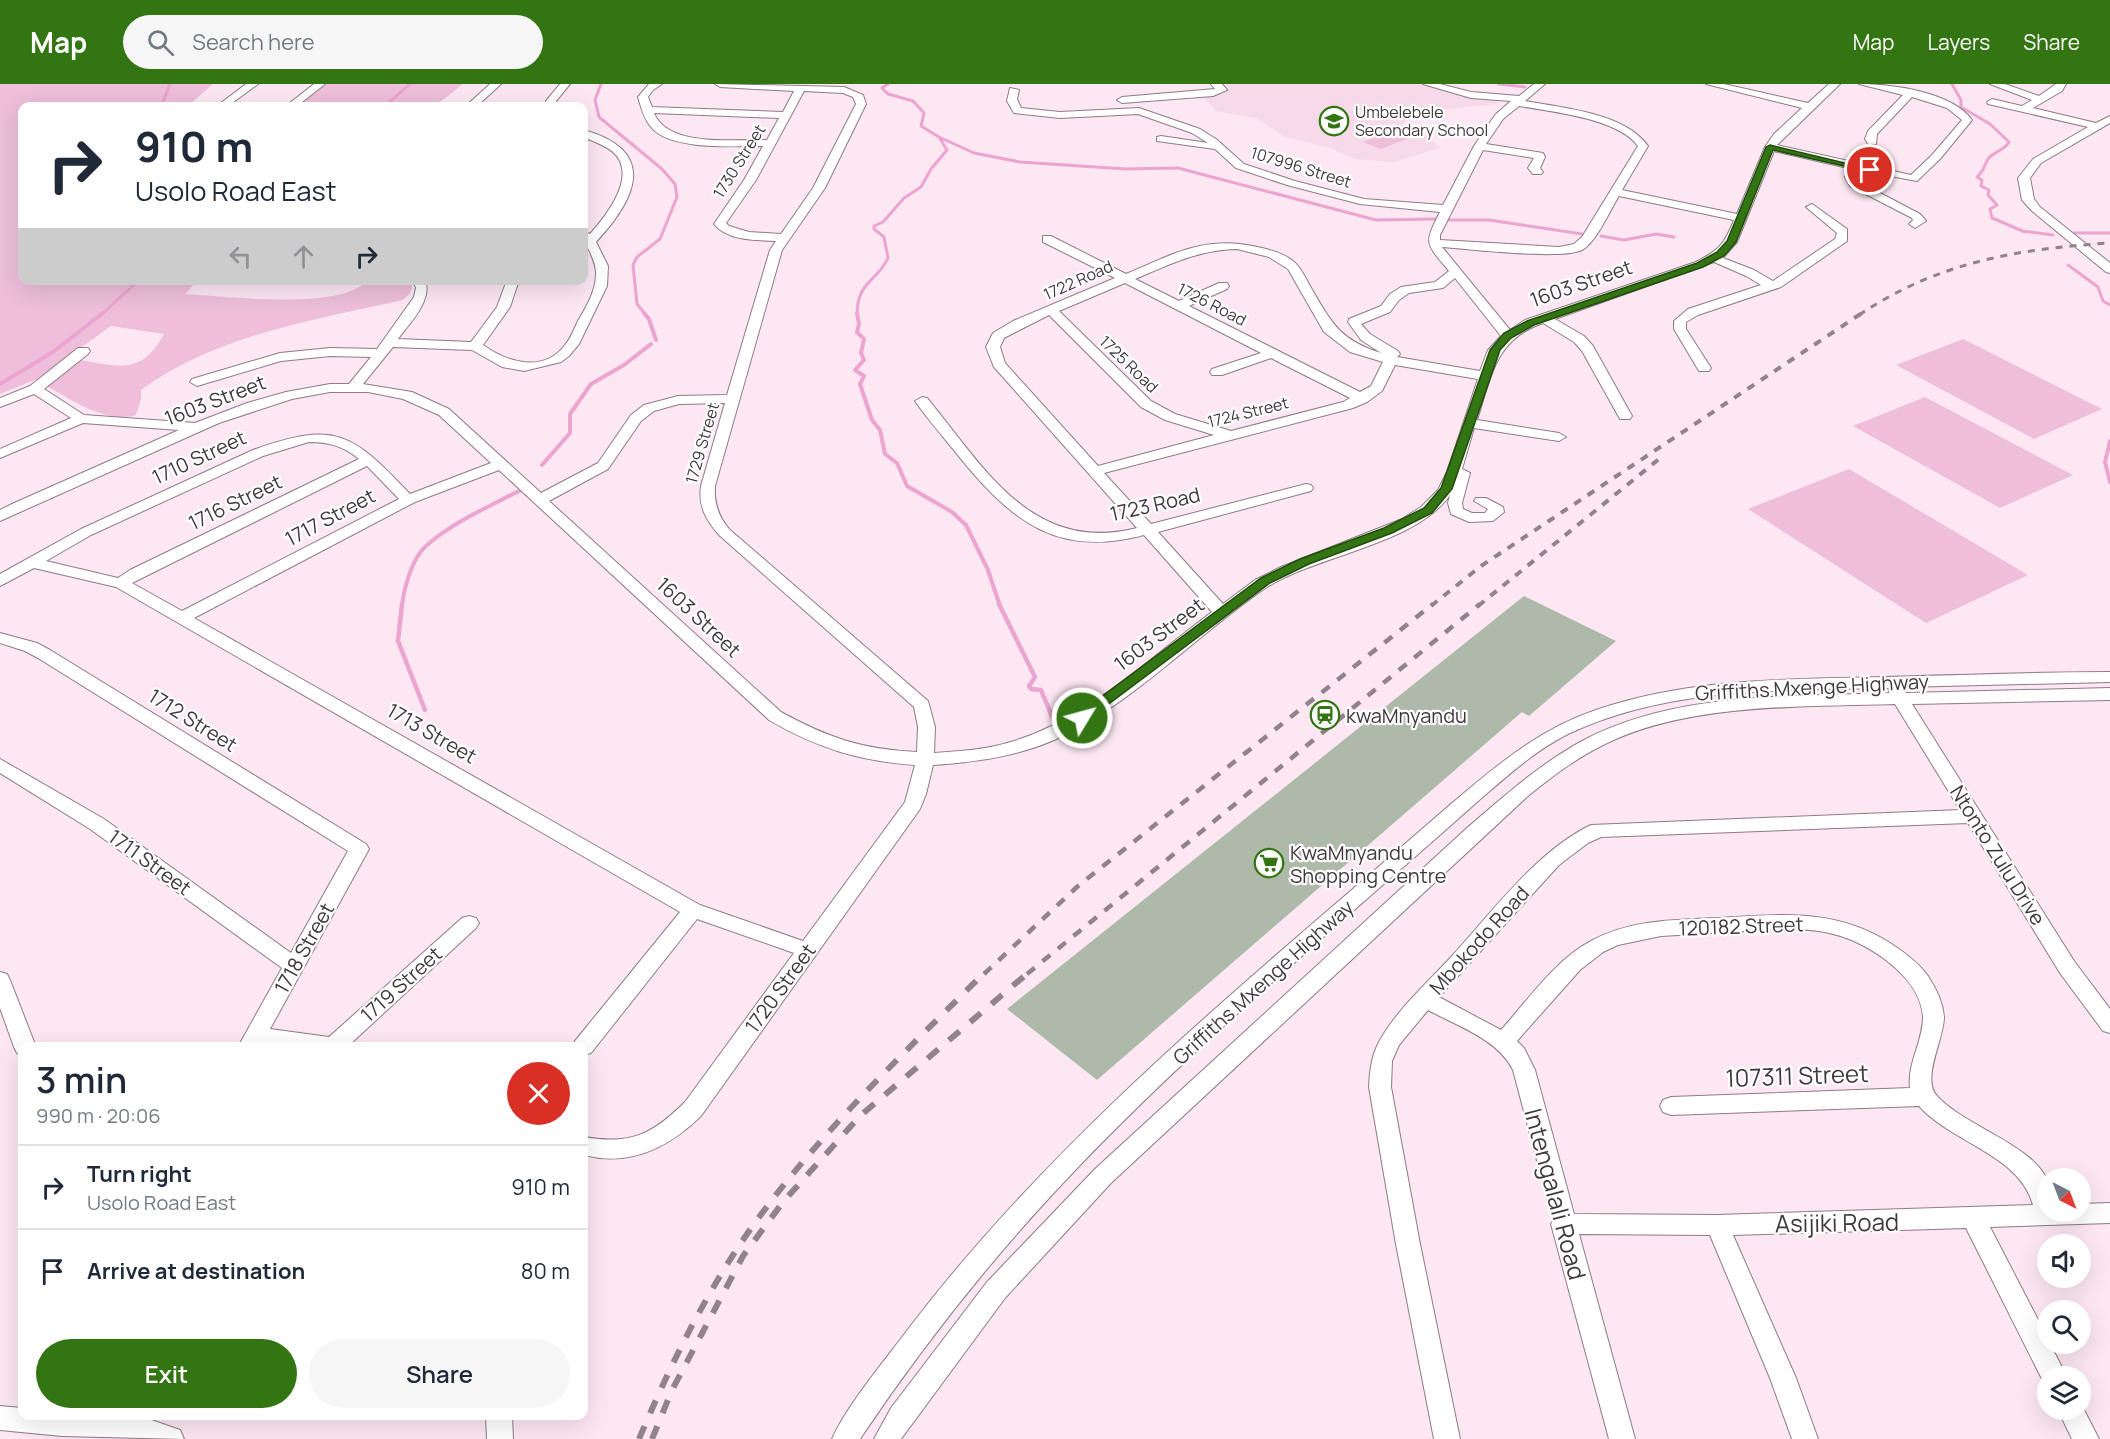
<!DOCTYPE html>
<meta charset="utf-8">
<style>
:root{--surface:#fff;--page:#f6f6f7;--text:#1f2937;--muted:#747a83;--line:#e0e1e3;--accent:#347513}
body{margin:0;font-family:Manrope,sans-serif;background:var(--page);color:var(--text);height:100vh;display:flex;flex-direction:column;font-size:22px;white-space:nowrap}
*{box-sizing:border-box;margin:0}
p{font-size:20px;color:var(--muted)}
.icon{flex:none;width:33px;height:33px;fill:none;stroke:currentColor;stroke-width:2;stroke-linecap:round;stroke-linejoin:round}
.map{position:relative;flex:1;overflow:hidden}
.panel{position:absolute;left:18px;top:958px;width:570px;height:378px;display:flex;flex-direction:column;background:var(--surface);border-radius:12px;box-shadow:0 6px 24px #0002}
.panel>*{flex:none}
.top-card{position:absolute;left:18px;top:18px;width:570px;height:183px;border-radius:12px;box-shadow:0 6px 24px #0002;background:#fff;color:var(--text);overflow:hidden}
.needle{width:39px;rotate:138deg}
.fabs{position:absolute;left:2037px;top:1084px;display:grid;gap:12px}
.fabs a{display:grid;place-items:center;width:54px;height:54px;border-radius:50%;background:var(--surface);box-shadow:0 6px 24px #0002;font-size:30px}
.pin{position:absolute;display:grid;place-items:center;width:51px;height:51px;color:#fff;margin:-26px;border:3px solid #fff;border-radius:50%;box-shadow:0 2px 6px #0007}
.me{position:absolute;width:66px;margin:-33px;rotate:53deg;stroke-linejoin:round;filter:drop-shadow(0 0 4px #0008)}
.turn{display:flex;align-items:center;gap:21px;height:126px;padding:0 18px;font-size:27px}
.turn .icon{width:78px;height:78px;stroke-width:2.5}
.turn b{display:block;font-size:42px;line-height:51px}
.lanes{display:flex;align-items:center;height:57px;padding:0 18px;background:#0003;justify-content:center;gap:30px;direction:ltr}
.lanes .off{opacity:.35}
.round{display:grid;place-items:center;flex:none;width:63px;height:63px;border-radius:32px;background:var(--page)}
.head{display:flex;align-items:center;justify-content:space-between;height:102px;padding:0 18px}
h1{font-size:36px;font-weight:600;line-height:45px}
.action{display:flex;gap:12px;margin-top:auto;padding:12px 18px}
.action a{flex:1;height:69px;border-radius:36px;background:var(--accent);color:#fff;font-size:24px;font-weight:600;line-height:69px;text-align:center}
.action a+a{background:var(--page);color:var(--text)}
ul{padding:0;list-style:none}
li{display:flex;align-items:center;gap:18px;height:84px;padding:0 18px;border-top:2px solid var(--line)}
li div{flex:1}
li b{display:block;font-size:22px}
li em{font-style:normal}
header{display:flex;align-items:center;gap:36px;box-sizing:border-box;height:84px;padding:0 30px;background:var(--accent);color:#fff}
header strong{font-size:28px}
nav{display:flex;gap:33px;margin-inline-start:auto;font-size:21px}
.search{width:420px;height:54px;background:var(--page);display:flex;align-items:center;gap:15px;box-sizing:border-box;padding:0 21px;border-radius:33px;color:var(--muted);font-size:22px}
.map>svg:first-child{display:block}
</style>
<header>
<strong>Map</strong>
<div class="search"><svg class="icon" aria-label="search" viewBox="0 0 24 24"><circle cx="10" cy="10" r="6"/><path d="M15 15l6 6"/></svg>Search here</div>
<nav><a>Map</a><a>Layers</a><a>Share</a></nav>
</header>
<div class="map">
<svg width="2110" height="1355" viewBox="0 0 2110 1355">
<rect width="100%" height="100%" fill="#fce7f3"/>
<path fill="#f6daea" d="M1229,0H1424L1495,14L1499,20L1437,26L1411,35L1403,40L1428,52L1440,64L1394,78L1354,75L1330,64L1283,52L1256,34L1216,27L1202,11L1217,2Z"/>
<path fill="#eebedb" d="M0,0H213L188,22H22V196L197,197L185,210C226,212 339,227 367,197H408L412,201L411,208L403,216C314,236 216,251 141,306V315L136,331C107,340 71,316 47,302L80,276C121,283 141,291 164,250L111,242L37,295L0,310Z
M326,0H463L435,22H298Z
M1391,47L1409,54L1381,65L1363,58Z
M1963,255L2102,325L2034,355L1896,281Z
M1925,313L2073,391L2000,424L1853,342Z
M1849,385L2028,491L1926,539L1748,425Z"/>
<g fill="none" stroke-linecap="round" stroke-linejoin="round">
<path stroke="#eca4d0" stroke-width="3" d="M601,0L595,16L599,33L662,85L675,100L677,113L660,155L637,173L633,181L637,220L646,231
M1499,0L1525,3
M1952,0L1961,16V23L1990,40L2009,58C2004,67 1994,67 1988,75C1984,82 1984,87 1977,93L1982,96L1981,102L1989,106L1988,111L1997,121L1990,125L1992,134L2025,148
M158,22L163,18L170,0
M385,22L410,0
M939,53L974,69L1020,78L1126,85L1178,84L1376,136L1436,135
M1447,136H1489L1582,150
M2023,147L2053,151
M2073,149H2110
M1601,152L1624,156L1656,150L1674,153
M2068,181L2098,203L2103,217L2110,221
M101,231L139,196
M857,231C857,197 877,198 888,174L884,153L874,145V142L883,138L904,114L921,103L931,85L947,66L939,53L921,42L924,29L913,17L888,10L882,4L888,0"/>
<path stroke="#eca4d0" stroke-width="4" d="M644,229L649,235L656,256
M857,229L859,240L857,248L864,255L861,269L864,276L855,286L864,292L860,300L872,336L880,346L885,370L897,379L907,402L952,428L966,441L988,486L1000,522
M0,300L53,268L103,229
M2110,357L2105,378L2110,398
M542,381L570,349V330L591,300L624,281L651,260
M402,522C404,504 412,474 426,462C453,438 488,423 519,407"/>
<path stroke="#eca4d0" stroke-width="4.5" d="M402,520L398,557L425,626
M999,520L1035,593L1029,602L1031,605L1041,606L1053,635"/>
</g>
<path fill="#adbaa9" d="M1524,512L1616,557L1529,632L1522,628L1097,996L1007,925Z"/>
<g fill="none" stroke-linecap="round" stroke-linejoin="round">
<g stroke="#8d7b85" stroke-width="2">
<path id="minor" d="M246,0H258L228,22H217Z
M314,0H325L297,22H286Z
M490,0H501L477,22H466Z
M560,0H570L556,17V22H546V17Z
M649,0H662L653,6L648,13L652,23L783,28L794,7L720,3L715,0L844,3L863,11L866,20L825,104L782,166L715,402C714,419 718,432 729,445L928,617L935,643L934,669C959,667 984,666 1007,659C1087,637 1148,575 1212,528L1144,451C1058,474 1013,438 961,375C946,356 929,337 915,317L922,313L927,314C984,383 1032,471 1137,444L994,283L986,263L993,249L1013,237L1115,194L1043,158V152H1051L1126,190C1176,169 1206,150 1262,164C1275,167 1290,172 1298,182C1303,188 1306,195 1310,202C1331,238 1339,256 1381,269L1361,256L1348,238L1349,235L1381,222L1390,210L1401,203L1435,198L1449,187C1426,159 1423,161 1440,128L1360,120L1287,101L1236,84L1215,65L1157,57V53L1161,52L1208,59L1192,49L1138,30L1060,34L1014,29L1007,17L1010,4L1019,6L1017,15L1021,24L1060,28L1139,24L1200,45L1216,55L1244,80L1295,97L1364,115L1443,121L1474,62L1495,31L1511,17L1471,14L1423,0H1440L1471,8L1519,12L1534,0H1545L1525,17C1563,24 1625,29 1648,62L1622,106L1737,130L1765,63L1774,50L1802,24L1706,0H1724L1808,19L1829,0H1840L1777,61L1911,91L1932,71L1962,36L1947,24L1912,13L1877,50L1876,60H1868L1865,55L1868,47L1903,11L1859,0C1892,0 1952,8 1972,36L1940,75L1917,97L1858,86L1857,93L1859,98L1920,130L1926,137L1915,144L1909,140L1913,136L1912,134L1850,102L1845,93L1848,84L1774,67L1737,158L1723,174L1754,186L1773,197L1835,155L1837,149L1806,123L1812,120L1847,145V157L1781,203L1698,231L1686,238V245L1711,284L1709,287H1699L1674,245V237L1688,225L1761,201L1746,192L1714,178L1555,235L1584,252L1593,262L1632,332L1630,335H1620L1582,267L1574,258L1543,239C1495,255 1491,293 1477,336L1559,349L1566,353L1559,357L1474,344L1462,385L1470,389L1462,419L1463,425L1472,429H1485L1488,425L1474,417L1476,414H1486L1503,423L1504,428L1493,437L1469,438L1451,430L1448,419L1450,411C1416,460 1318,471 1267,503C1196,551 1132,621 1054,656C1015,673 974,678 933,681L926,710L920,725L701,1032C668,1064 630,1083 584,1071V1053C630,1061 652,1051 685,1018L794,869L697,835L591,969L584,971V963H572L575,957L680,828L116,503L34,484L0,502V490L81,445L253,366C336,336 352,349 410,410L491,379L439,331L403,315L368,308H330L292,315L219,339L0,437V426L12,420L179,346L83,339L0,374V365L71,334L34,310L0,323V314L30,302L78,264H88L90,267L88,270L44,305L84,331L195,339L247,319L286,308L330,300H349L371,273L330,272L281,277L197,302L190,298L192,295L280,269L330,264L377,265L414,213L416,204L413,196H425C433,216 409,240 398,255L471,258L497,223L507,196H519L510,223L483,261C507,278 543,290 565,261C571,254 574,245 578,237C586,223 596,207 596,190C596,173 584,163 584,148L590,150C605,133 636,95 616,71C608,62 594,58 584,53V46C658,67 637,114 596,158L608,182L607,202L579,260L569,272L561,278L524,287L502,283L472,266L393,263L363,300L412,308L449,325L541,409L598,379L631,331L644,321L678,312L727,311L770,166L776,157C756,156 728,157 714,140L744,96L763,62C735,62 670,67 651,43C644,35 641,23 638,13ZM804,7L843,9L853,13L856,20L813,104L781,150L749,148L729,142L726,139L756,96ZM1519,22C1552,28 1617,34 1638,62L1582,153L1574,160L1559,163L1440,156V151L1483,66L1534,74L1528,84L1533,90H1541L1543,88L1540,84L1545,73L1543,69L1486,60L1503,35ZM654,29L779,34L767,56C736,55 668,64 654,29ZM1619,112L1734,136C1724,161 1719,166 1696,178L1525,236L1510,246L1442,163C1471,165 1560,176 1582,166C1596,159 1610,126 1619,112ZM1237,165L1269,173L1288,185L1324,248L1350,268L1383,278L1371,302L1360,308L1189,222L1227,205L1229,202L1227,199H1219L1179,217L1135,195C1171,180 1198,166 1237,165ZM1455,194L1501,252L1488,266L1480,287L1397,273L1400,270L1398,267L1370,250L1361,240L1390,228L1399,216L1409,209L1443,204ZM1125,199L1261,269L1212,285L1210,288L1212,291H1222L1271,274L1350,314L1343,318L1231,347L1175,330L1151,317L1059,227ZM1049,231L1141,323L1165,336L1214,351L1098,382L1005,279L1000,263L1004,254ZM1395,281L1478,295L1447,388L1438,406L1421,423L1402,435L1281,483L1255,496L1223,520L1158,448L1311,407L1313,404L1311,401L1306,400L1151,440L1104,389L1353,324L1367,318L1382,307ZM725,319L701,402C698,422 706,436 719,451L914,623L918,643L917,668C862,665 828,654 781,628L549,417L608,385L641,337L654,327L679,320ZM309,358C329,358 343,362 359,375L130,486L118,494L46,477L91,451L263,372ZM367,382L399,415L182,527L132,499ZM499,386L769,636C817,664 859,677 915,681L905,718L803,857L700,821L194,534L415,418Z
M1211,0H1222L1227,6L1213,12L1122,19L1117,16L1122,13L1215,5Z
M1990,0H2005L2039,12L2056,0H2066L2062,7L2033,24L2096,39L2110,32V39L2041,79L2030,94L2034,115L2040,123L2110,179V189L2106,188L2032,127L2022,116L2018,94L2033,75L2088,43L1988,20L1987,18L1992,15L2022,22L2032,16Z
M0,549L37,559L50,566L366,760L369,765L270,945L329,953L462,834L469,832L476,834L479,839L476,844L347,963H279L261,960L260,963H238L282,884L90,745L0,689V675L104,735L291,869L348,767L38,574L25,567L0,559Z
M2110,588V598L1902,603L1906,609L2110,604V616L1912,620L2074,877L2110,925V949L2103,947L2060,889L1968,739L1601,753L1588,759L1559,781L1439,913L1501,946C1528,916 1555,876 1591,857C1629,836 1672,836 1715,834C1778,831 1833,823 1890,859C1904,868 1918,878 1928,892C1936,904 1943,919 1944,933C1944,955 1921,995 1937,1012C1963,1041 2034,1062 2047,1096C2050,1105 2048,1119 2048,1128H2080V1120L2110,1119V1139L1990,1143L2048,1255V1260H2050L2067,1293H2048V1302L2045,1301L1966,1144L1733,1151L1796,1294L1818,1355H1792L1770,1294L1710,1151L1579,1150L1635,1355H1609L1551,1140L1553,1137L1513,986C1498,955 1457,942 1428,926L1399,961L1392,977L1391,1003L1420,1160L1460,1355H1434L1396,1160L1369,1003C1370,983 1372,968 1383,951C1401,922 1429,897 1452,872C1492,828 1538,766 1591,741L1960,726L1895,620C1806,623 1699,619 1616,655C1583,669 1555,690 1528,712L1111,1099L1005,1214L901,1355H874L891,1324L987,1198L1095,1085L1467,744C1504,712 1541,679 1584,656C1675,608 1788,613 1889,609L1890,604C1782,606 1667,603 1568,650C1534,667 1505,694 1477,718C1447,745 1417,771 1386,798C1271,899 1154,1000 1050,1113C980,1189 917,1270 860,1355H832C847,1321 886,1275 909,1244C1038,1075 1200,936 1361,798C1391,772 1421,746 1451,720C1496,682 1539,645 1596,626C1690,594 1790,595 1887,593C1962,591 2036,588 2110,588ZM1779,845C1796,845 1813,845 1829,849C1865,856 1921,892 1923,933C1923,958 1907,979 1910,1004L1671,1013L1663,1016L1660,1022L1663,1028L1671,1031L1919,1022C1952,1059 2020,1071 2033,1121L1717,1131L1574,1130L1535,986L1524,964L1517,957L1580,886L1603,868L1618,861L1661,852Z
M0,888L7,890L10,896L36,963H22V971L17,969L14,963L0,924Z
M2080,1318L2099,1355H2072L2058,1326H2080Z
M0,1322L22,1324V1332H140L180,1346L184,1355L62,1352L0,1346Z
M486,1332H512L513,1355H487Z"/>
</g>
<use href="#minor" fill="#fff" fill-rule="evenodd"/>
<path stroke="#91838b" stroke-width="3" stroke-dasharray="7 7" stroke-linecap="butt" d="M1859,231C1938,178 2017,165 2110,159"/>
<path stroke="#91838b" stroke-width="4" stroke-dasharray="8 8" stroke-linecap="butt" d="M1431,522L1481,482L1862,229
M1478,522L1664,371"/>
<path stroke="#91838b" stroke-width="4.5" stroke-dasharray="10 10" stroke-linecap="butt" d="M984,890L1078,802L1433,520
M1027,890L1480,520"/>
<path stroke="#91838b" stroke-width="6" stroke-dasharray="14 14" stroke-linecap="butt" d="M639,1355C669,1284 703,1214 747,1150C814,1054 902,971 985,888
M652,1355L672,1306L743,1172L783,1118L860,1032L1029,888"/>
</g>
<path fill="#347513" stroke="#224c0c" stroke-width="1.5" d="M1770,61L1874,86L1870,88L1773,66L1736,158L1724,172L1703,183L1534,241L1511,254L1500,266L1452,405L1432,429L1392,449L1309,480L1270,499L1086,637H1077L1075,634L1077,631L1261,494L1300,475L1384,444L1424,424L1441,404L1490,266L1504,249L1527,237L1697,179L1717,168L1727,157L1766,63Z"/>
<defs>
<g id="school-ring" transform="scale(1.5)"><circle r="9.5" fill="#fff" stroke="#347513" stroke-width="1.5"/><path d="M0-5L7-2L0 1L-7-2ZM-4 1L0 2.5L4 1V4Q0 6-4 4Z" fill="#347513"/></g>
<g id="station-ring" transform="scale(1.5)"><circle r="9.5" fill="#fff" stroke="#347513" stroke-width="1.5"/><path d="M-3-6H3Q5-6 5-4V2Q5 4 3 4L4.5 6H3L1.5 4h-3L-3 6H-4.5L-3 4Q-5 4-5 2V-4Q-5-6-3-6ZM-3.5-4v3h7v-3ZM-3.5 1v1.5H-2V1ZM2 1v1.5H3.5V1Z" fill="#347513"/></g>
<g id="supermarket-ring" transform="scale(1.5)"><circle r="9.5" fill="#fff" stroke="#347513" stroke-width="1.5"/><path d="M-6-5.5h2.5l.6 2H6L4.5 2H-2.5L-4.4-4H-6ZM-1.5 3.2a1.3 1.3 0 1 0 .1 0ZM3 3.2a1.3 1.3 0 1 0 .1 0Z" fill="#347513"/></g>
</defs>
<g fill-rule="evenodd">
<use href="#school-ring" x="1334" y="37"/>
<use href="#station-ring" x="1325" y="631"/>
<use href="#supermarket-ring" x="1269" y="779"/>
</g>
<g text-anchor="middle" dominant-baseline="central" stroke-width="4.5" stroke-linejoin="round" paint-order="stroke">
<g font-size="16" fill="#41383d" stroke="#fff" text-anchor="start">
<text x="1355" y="28">Umbelebele<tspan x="1355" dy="18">Secondary School</tspan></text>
</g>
<g font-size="16" fill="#41383d" stroke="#fff">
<text transform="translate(739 77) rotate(-58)">1730 Street</text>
<text transform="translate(1301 83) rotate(17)">107996 Street</text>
<text transform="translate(1078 196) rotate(-24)">1722 Road</text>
<text transform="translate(1212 220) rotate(27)">1726 Road</text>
<text transform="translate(1129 280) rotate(44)">1725 Road</text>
<text transform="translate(1248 328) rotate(-14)">1724 Street</text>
<text transform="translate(702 359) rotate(-74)">1729 Street</text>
</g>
<g font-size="20" fill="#41383d" stroke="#fff">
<text transform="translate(1581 199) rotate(-19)">1603 Street</text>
<text transform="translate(215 316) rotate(-21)">1603 Street</text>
<text transform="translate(199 373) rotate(-25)">1710 Street</text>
<text transform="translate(235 418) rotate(-26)">1716 Street</text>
<text transform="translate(1155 420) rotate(-13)">1723 Road</text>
<text transform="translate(330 433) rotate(-28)">1717 Street</text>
<text transform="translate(699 533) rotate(43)">1603 Street</text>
<text transform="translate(1159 550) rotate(-37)">1603 Street</text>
<text transform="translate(1812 603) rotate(-3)">Griffiths Mxenge Highway</text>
<text transform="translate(193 636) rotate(32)">1712 Street</text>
<text transform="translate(432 649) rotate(30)">1713 Street</text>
<text transform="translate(1998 771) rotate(58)">Ntonto Zulu Drive</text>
<text transform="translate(150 778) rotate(36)">1711 Street</text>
<text transform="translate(1741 842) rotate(-2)">120182 Street</text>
<text transform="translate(1479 856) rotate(-48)">Mbokodo Road</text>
<text transform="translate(304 864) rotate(-61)">1718 Street</text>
<text transform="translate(1263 898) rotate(-42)">Griffiths Mxenge Highway</text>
<text transform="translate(401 900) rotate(-42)">1719 Street</text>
<text transform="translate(780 904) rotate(-54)">1720 Street</text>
</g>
<g font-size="20" fill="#41383d" stroke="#fff" text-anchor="start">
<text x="1346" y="631">kwaMnyandu</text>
<text x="1290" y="768">KwaMnyandu<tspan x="1290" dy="23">Shopping Centre</tspan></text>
</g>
<g font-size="24" fill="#41383d" stroke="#fff">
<text transform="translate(1797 991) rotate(-2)">107311 Street</text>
<text transform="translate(1556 1110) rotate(75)">Intengalali Road</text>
<text transform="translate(1837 1138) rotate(-1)">Asijiki Road</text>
</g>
</g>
</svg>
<div class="fabs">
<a><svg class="needle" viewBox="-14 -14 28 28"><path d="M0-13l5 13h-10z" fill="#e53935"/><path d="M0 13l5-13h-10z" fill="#747a83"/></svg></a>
<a><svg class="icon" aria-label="sound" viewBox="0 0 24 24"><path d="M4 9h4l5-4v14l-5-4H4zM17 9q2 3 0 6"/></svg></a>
<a><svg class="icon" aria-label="search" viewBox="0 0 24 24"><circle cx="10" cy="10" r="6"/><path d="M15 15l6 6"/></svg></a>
<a><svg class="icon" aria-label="layers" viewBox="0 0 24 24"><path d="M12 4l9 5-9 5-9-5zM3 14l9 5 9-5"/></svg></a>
</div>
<div class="pin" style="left:1870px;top:86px;background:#d93025"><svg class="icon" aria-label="arrive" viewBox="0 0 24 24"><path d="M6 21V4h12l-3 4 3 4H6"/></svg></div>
<svg class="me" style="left:1082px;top:634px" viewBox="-20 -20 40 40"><circle r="17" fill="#347513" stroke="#fff" stroke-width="3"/><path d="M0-11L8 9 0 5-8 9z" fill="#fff"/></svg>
<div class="top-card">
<div class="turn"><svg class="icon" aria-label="right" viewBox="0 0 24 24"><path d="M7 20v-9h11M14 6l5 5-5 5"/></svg><div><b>910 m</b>Usolo Road East</div></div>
<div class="lanes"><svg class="icon off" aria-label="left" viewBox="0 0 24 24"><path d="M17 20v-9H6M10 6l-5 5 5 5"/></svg><svg class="icon off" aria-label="ahead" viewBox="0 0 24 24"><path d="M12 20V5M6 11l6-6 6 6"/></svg><svg class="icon" aria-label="right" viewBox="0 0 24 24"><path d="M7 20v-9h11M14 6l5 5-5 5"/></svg></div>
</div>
<section class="panel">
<div class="head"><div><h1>3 min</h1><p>990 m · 20:06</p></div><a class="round" style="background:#d93025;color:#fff"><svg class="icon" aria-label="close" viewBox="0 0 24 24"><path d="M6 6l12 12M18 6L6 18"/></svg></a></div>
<ul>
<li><svg class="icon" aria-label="right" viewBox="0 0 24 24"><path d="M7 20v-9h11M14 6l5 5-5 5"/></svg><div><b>Turn right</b><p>Usolo Road East</p></div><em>910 m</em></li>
<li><svg class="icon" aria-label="arrive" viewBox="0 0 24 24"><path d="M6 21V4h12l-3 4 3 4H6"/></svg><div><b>Arrive at destination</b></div><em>80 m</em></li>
</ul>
<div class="action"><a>Exit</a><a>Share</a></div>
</section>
</div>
